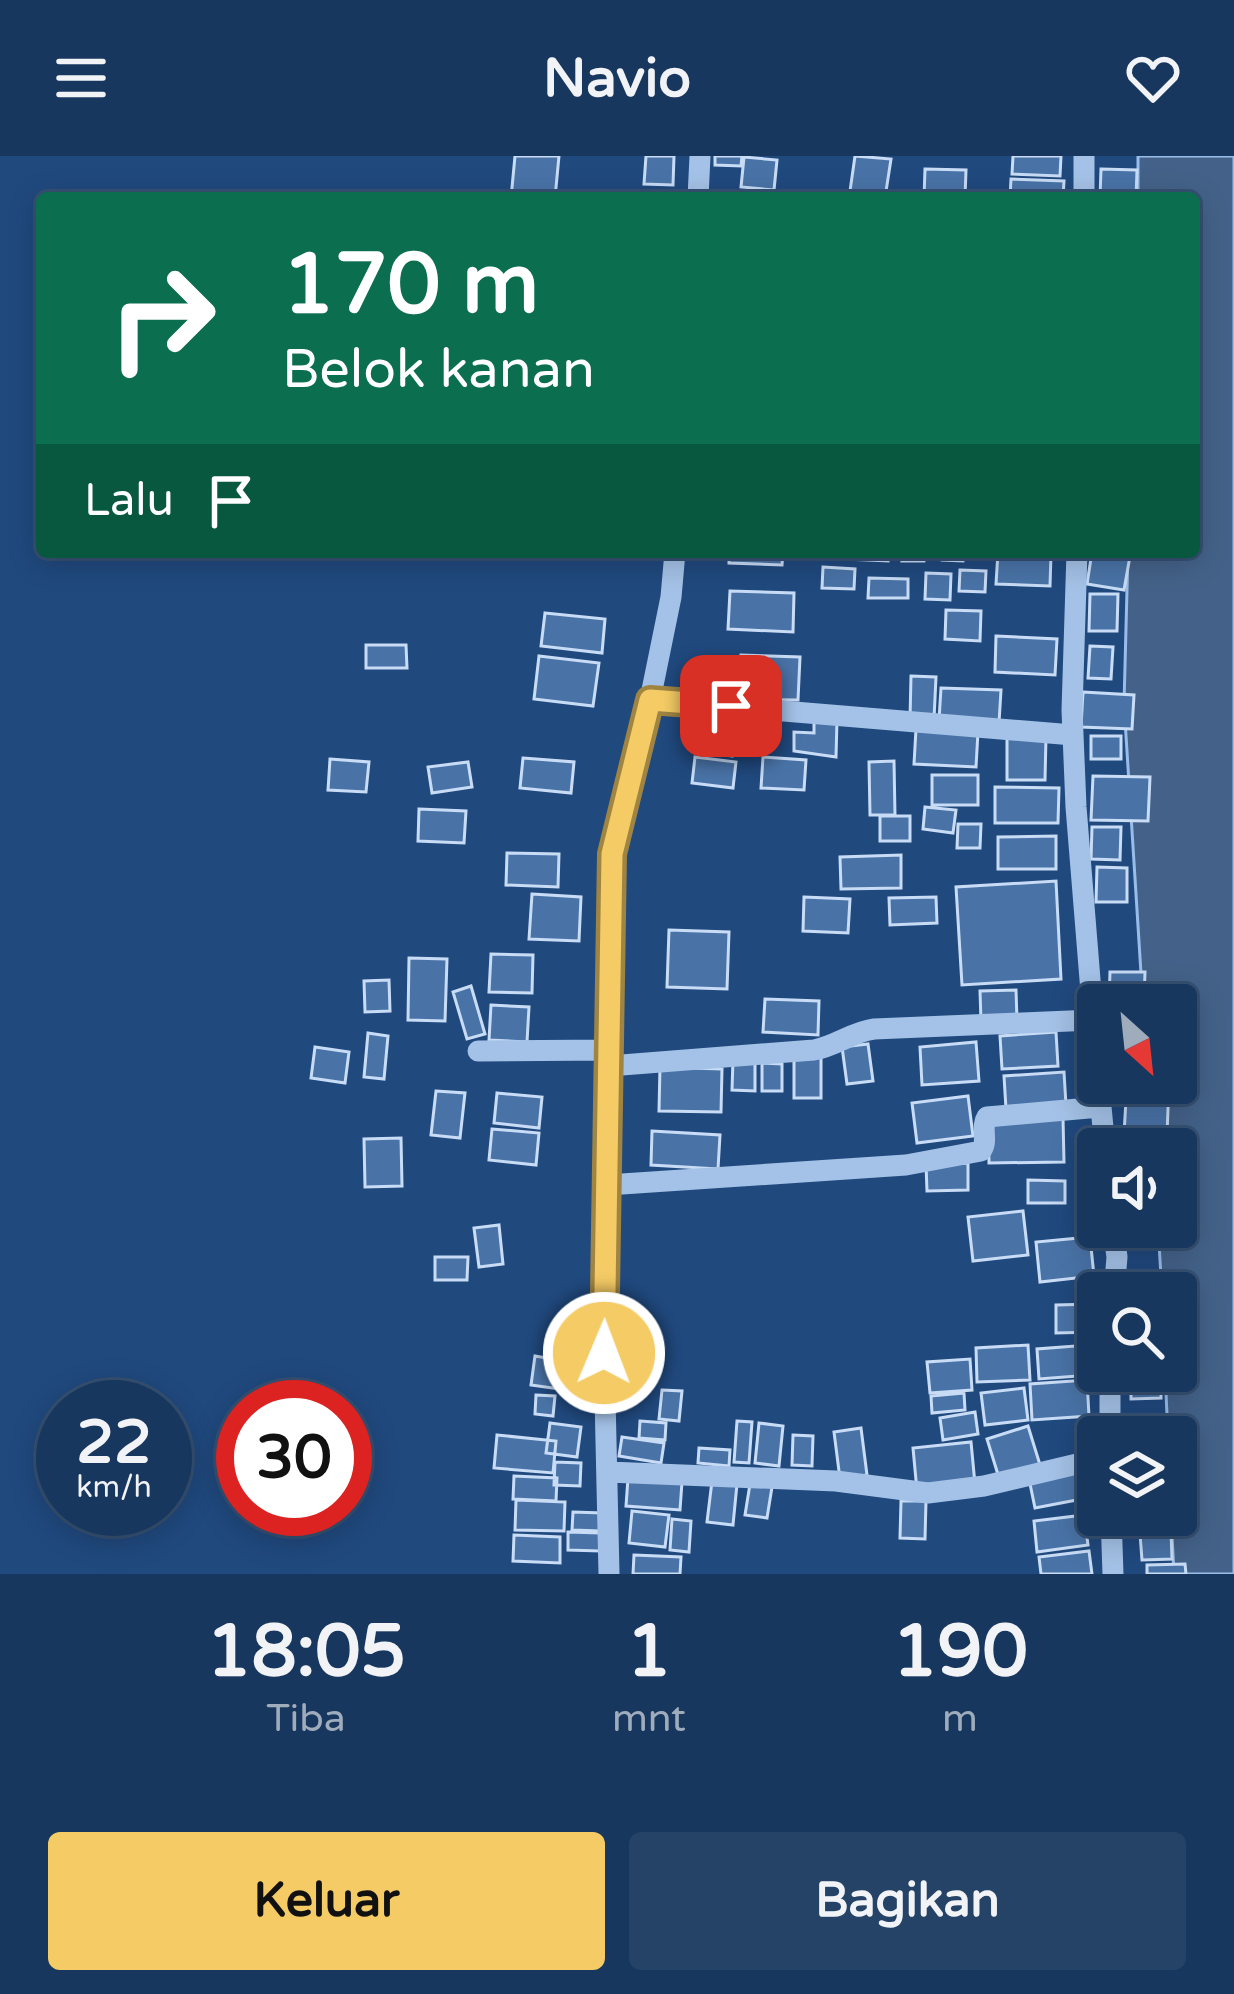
<!DOCTYPE html>
<html lang="id">
<style>
:root{--surface:#18375e;--page:#254267;--text:#f1f3f6;--muted:#9facbc;--line:#365173;--accent:#f4cb65}
body{margin:0;font-family:"Varela Round",sans-serif;background:var(--page);color:var(--text);height:100vh;display:flex;flex-direction:column;font-size:45px;white-space:nowrap}
*{box-sizing:border-box;margin:0}
p{font-size:39px;color:var(--muted)}
.icon{flex:none;width:66px;height:66px;fill:none;stroke:currentColor;stroke-width:2;stroke-linecap:round;stroke-linejoin:round}
.map{position:relative;height:1418px;overflow:hidden}
.drawer{display:flex;flex-direction:column;background:var(--surface);flex:1}
.drawer>*{flex:none}
.banner{position:absolute;left:36px;top:36px;width:1164px;height:366px;border-radius:12px;box-shadow:0 6px 30px #0003,0 0 0 3px var(--line);background:#0b6e4f;color:#fff;overflow:hidden}
.needle{width:78px;rotate:153deg}
.tools{position:absolute;left:1077px;top:828px;display:grid;gap:24px}
.tools a{display:grid;place-items:center;width:120px;height:120px;border-radius:12px;background:var(--surface);box-shadow:0 6px 30px #0003,0 0 0 3px var(--line);font-size:60px}
.speed{position:absolute;left:36px;top:1224px;display:flex;gap:24px;font-size:60px;font-weight:700;text-align:center}
.speed>*{display:grid;place-content:center;width:156px;height:156px;border-radius:50%;background:var(--surface);box-shadow:0 6px 30px #0003,0 0 0 3px var(--line);line-height:1}
.speed small{font-size:30px;font-weight:400}
.speed .limit{border:18px solid #d22;background:#fff;color:#111}
.pin{position:absolute;display:grid;place-items:center;width:102px;height:102px;color:#fff;margin:-51px;border-radius:24px;box-shadow:0 6px 18px #0006}
.me{position:absolute;width:132px;margin:-66px;rotate:1deg;stroke-linejoin:round;filter:drop-shadow(0 0 9px #0008)}
.turn{display:flex;align-items:center;gap:42px;height:252px;padding:0 48px;font-size:54px}
.turn .icon{width:156px;height:156px;stroke-width:2.5}
.turn b{display:block;font-size:84px;line-height:102px}
.then{display:flex;align-items:center;height:114px;padding:0 48px;background:#0003;gap:24px;font-size:45px}
.eta{display:flex;justify-content:space-evenly;align-items:center;height:204px;text-align:center}
.eta b{font-size:72px;font-weight:700;line-height:84px}
.cta{display:flex;gap:24px;margin-top:auto;padding:24px 48px}
.cta a{flex:1;height:138px;border-radius:12px;background:var(--accent);color:#111;font-size:48px;font-weight:700;line-height:138px;text-align:center}
.cta a+a{background:var(--page);color:var(--text)}
header{display:flex;justify-content:space-between;align-items:center;height:156px;padding:0 48px;background:var(--surface);font-size:54px;font-weight:700}
.map>svg:first-child{display:block}
</style>
<header><svg class="icon" aria-label="menu" viewBox="0 0 24 24"><path d="M4 6h16M4 12h16M4 18h16"/></svg>Navio<svg class="icon" aria-label="heart" viewBox="0 0 24 24"><path d="M12 20l-8-8c-3-5 5-10 8-4 3-6 11-1 8 4z"/></svg></header>
<div class="map">
<svg width="1234" height="1418" viewBox="0 0 1234 1418">
<rect width="100%" height="100%" fill="#20497e"/>
<path fill="#446289" stroke="#98bde9" stroke-width="3" d="M1138,0H1234V1418H1174L1171,1359H1176V1281H1168L1165,1215H1176V1137H1162L1158,1071H1176V993H1153L1148,927H1176V849H1143L1124,548L1128,396H1194V42H1138Z"/>
<path fill="#4973a7" stroke="#c8dcf6" stroke-width="3" d="M515,0H559L555,42H511Z
M646,0H674L673,29L644,28Z
M715,0H742L741,10L715,9Z
M855,0L891,3L885,42H849Z
M1013,0H1061L1060,20L1012,18Z
M744,1L777,4L774,34L741,31Z
M925,13L966,14L965,42H924Z
M1101,13L1137,14L1136,42H1100Z
M1011,23L1064,25L1063,42H1010Z
M729,396H783L782,409L729,407Z
M847,396H888V405L846,403Z
M903,396H925L924,405H902Z
M942,396H964L963,405L942,404Z
M998,396L1051,398L1050,430L996,428Z
M1092,396L1130,400L1124,434L1087,428Z
M823,411L855,413L854,433L822,432Z
M960,414L986,415L985,436L959,435Z
M926,417L951,418L950,444L925,443Z
M869,422L908,423V442H868Z
M730,435L794,437L793,476L728,473Z
M1090,438H1118L1117,475H1089Z
M946,454L981,455L980,485L945,483Z
M545,457L605,463L602,497L541,490Z
M996,480L1057,483L1055,519L995,516Z
M366,489H406L407,512H366Z
M1090,490L1113,491L1111,523L1088,522Z
M741,499L800,501L798,544L739,543Z
M539,500L599,507L593,550L534,543Z
M911,520L936,521L934,563H910Z
M941,532L1001,534L999,567L939,564Z
M1083,536L1134,539L1132,573L1081,571Z
M701,561L736,566L732,600L697,595Z
M814,564H837L836,601L794,595V576L814,577Z
M916,573L978,576L976,611L914,608Z
M1091,580H1121V603H1091Z
M1007,581H1046L1045,624H1007Z
M695,601L736,606L733,632L692,627Z
M763,601L806,604L804,634L761,632Z
M523,602L574,606L571,637L520,632Z
M330,603L369,606L366,636L328,634Z
M894,605L895,659H870L869,606Z
M468,606L472,631L432,637L428,611Z
M932,619H978V649H932Z
M1093,620L1150,621L1148,665L1091,664Z
M995,631L1059,632L1058,667H995Z
M925,651L956,654L953,677L923,673Z
M419,653L466,655L464,687L418,685Z
M880,660H910V685H880Z
M958,668H981L980,692H957Z
M1092,671H1121L1120,704L1091,703Z
M1056,680V713H998V681Z
M507,697L559,698L558,731L506,729Z
M901,699V732L841,733L840,701Z
M1097,711L1127,712V746H1096Z
M1056,725L1061,823L962,829L956,731Z
M532,738L581,741L579,785L529,783Z
M804,741L850,743L848,777L803,775Z
M936,741L937,767L890,769L889,742Z
M669,774L729,776L727,833L667,831Z
M491,798L533,799L532,837L489,836Z
M409,802L447,803L445,865L408,864Z
M1110,816H1145L1144,847L1109,846Z
M389,824L390,855L365,856L364,825Z
M471,830L485,878L467,883L453,836Z
M1016,834L1017,864L981,865L980,835Z
M765,843L819,845L818,879L763,876Z
M491,849L529,851L527,886L489,884Z
M1056,876L1058,910L1002,913L1000,880Z
M368,877L388,880L384,923L364,921Z
M976,886L979,925L922,929L920,891Z
M868,888L873,925L847,928L842,891Z
M315,891L349,896L345,927L311,922Z
M794,900H821V942H794Z
M733,903H755V935L732,934Z
M762,907L782,908V935H762Z
M660,911L722,913L721,956L659,955Z
M1064,916L1066,949L1006,953L1004,920Z
M1127,927H1169L1167,979L1124,978Z
M436,935L465,937L460,982L431,979Z
M497,937L542,941L539,972L494,967Z
M968,940L973,980L917,987L912,947Z
M1063,962L1064,1006L989,1007L988,963Z
M492,973L539,977L536,1009L489,1004Z
M652,975L720,979L718,1013L651,1009Z
M401,982L402,1030L365,1031L364,983Z
M968,1007V1034L927,1035L926,1009Z
M1028,1024L1065,1025V1047H1028Z
M1023,1055L1028,1099L973,1105L968,1061Z
M499,1069L503,1108L479,1111L474,1072Z
M1090,1081L1094,1120L1040,1126L1036,1086Z
M435,1101H468L467,1124H435Z
M1095,1148L1096,1176L1056,1177V1149Z
M1028,1189L1030,1224L977,1226L976,1192Z
M1088,1189L1090,1219L1039,1223L1037,1193Z
M535,1200L565,1205L560,1233L531,1229Z
M970,1203L972,1234L930,1237L927,1206Z
M1131,1215H1161V1242L1131,1243Z
M1087,1224L1089,1260L1032,1264L1030,1228Z
M1024,1232L1028,1264L985,1269L981,1237Z
M662,1234L682,1235L679,1265L659,1263Z
M964,1237L965,1254L932,1257L931,1240Z
M536,1239L555,1240L553,1260L535,1258Z
M975,1256L978,1278L943,1284L940,1262Z
M640,1265L666,1267L665,1284L639,1282Z
M737,1265L752,1266L749,1307L734,1306Z
M550,1267L581,1271L577,1301L546,1297Z
M759,1267L783,1270L779,1310L755,1307Z
M1028,1270L1041,1312L1000,1325L987,1283Z
M861,1272L867,1319L840,1323L834,1276Z
M497,1279L556,1285L553,1317L494,1312Z
M793,1279L813,1280L812,1310L792,1309Z
M622,1281L664,1287L661,1307L619,1300Z
M971,1286L975,1328L917,1335L913,1292Z
M699,1292L730,1294L729,1310L698,1307Z
M555,1306L581,1307L580,1330L554,1329Z
M1176,1307L1190,1308L1189,1335L1176,1334Z
M1081,1313L1087,1342L1035,1352L1029,1323Z
M514,1320L557,1322L556,1345L513,1343Z
M628,1322L682,1326L680,1354L626,1350Z
M712,1325L737,1328L733,1369L707,1366Z
M750,1328L772,1331L767,1362L745,1359Z
M516,1344L565,1346L564,1375L515,1374Z
M1184,1344L1185,1367L1141,1369V1359H1176V1345Z
M901,1345H926L925,1383L900,1382Z
M632,1355L669,1359L665,1391L629,1387Z
M573,1356L602,1357L601,1375L572,1374Z
M1084,1359L1088,1389L1037,1396L1034,1365Z
M672,1363L691,1365L689,1396L670,1394Z
M568,1376L600,1377V1395L568,1394Z
M1171,1376L1172,1403L1142,1404L1140,1378Z
M514,1379L560,1381V1407L513,1405Z
M1089,1395L1092,1418H1041L1039,1401Z
M634,1399L681,1401L680,1418H633Z
M1185,1408L1186,1418H1147V1409Z"/>
<g fill="none" stroke-linecap="round" stroke-linejoin="round">
<path stroke="#a4c2e7" stroke-width="21" d="M1084,0V42
M698,42L700,0
M1077,396L1072,554L1076,651L1098,922
M650,544L1073,579
M478,895L609,894
M609,910L814,894C836,890 852,876 874,873L1093,864
M1100,940L1105,993
M607,1029L906,1009L981,995C989,985 980,972 987,961L1100,951
M1113,1071L1117,1101L1114,1137
M1110,1281V1215
M608,1316L836,1325L928,1337L984,1330L1098,1303
M1111,1359L1113,1418
M609,1418L604,1197L612,699L650,544L671,441L675,396"/>
</g>
<g fill="none" stroke-linecap="round" stroke-linejoin="round">
<g stroke="#9f8442" stroke-width="30">
<path id="route" d="M604,1197L612,698L650,544L731,550"/>
</g>
<use href="#route" stroke="#f4cb65" stroke-width="21"/>
</g>
</svg>
<div class="tools">
<a><svg class="needle" viewBox="-14 -14 28 28"><path d="M0-13l5 13h-10z" fill="#e53935"/><path d="M0 13l5-13h-10z" fill="#9facbc"/></svg></a>
<a><svg class="icon" aria-label="sound" viewBox="0 0 24 24"><path d="M4 9h4l5-4v14l-5-4H4zM17 9q2 3 0 6"/></svg></a>
<a><svg class="icon" aria-label="search" viewBox="0 0 24 24"><circle cx="10" cy="10" r="6"/><path d="M15 15l6 6"/></svg></a>
<a><svg class="icon" aria-label="layers" viewBox="0 0 24 24"><path d="M12 4l9 5-9 5-9-5zM3 14l9 5 9-5"/></svg></a>
</div>
<div class="speed"><div>22<small>km/h</small></div><div class="limit">30</div></div>
<div class="pin" style="left:731px;top:550px;background:#d93025"><svg class="icon" aria-label="arrive" viewBox="0 0 24 24"><path d="M6 21V4h12l-3 4 3 4H6"/></svg></div>
<svg class="me" style="left:604px;top:1197px" viewBox="-20 -20 40 40"><circle r="17" fill="#f4cb65" stroke="#fff" stroke-width="3"/><path d="M0-11L8 9 0 5-8 9z" fill="#fff"/></svg>
<div class="banner">
<div class="turn"><svg class="icon" aria-label="right" viewBox="0 0 24 24"><path d="M7 20v-9h11M14 6l5 5-5 5"/></svg><div><b>170 m</b>Belok kanan</div></div>
<div class="then">Lalu<svg class="icon" aria-label="arrive" viewBox="0 0 24 24"><path d="M6 21V4h12l-3 4 3 4H6"/></svg></div>
</div>
</div>
<section class="drawer">
<div class="eta">
<div><b>18:05</b><p>Tiba</p></div>
<div><b>1</b><p>mnt</p></div>
<div><b>190</b><p>m</p></div>
</div>
<div class="cta"><a>Keluar</a><a>Bagikan</a></div>
</section>
